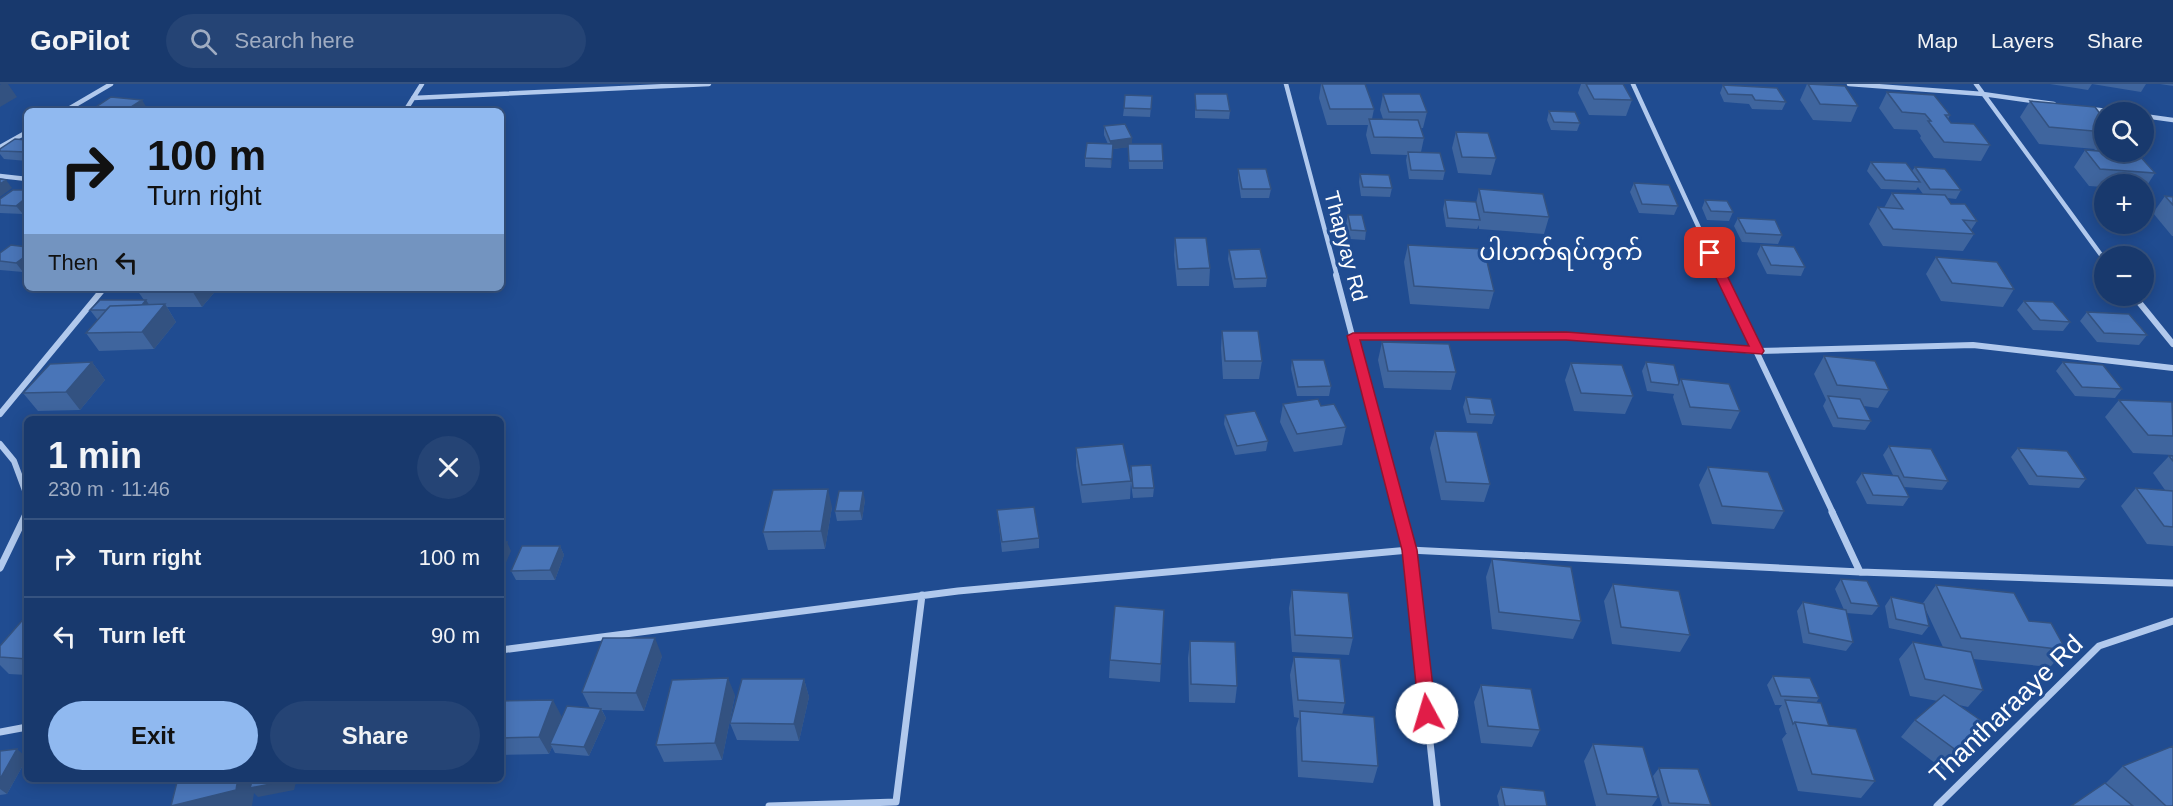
<!DOCTYPE html>
<meta charset="utf-8">
<style>
:root{--surface:#18396d;--page:#254475;--text:#f1f3f6;--muted:#9facc2;--line:#365380;--accent:#90b9f0}
body{margin:0;font-family:Arial,"Noto Sans Myanmar",sans-serif;background:var(--page);color:var(--text);height:100vh;display:flex;flex-direction:column;font-size:22px;white-space:nowrap}
*{box-sizing:border-box;margin:0}
p{font-size:20px;color:var(--muted)}
.icon{flex:none;width:33px;height:33px;fill:none;stroke:currentColor;stroke-width:2;stroke-linecap:round;stroke-linejoin:round}
.map{position:relative;flex:1;overflow:hidden}
.sheet{position:absolute;left:24px;top:332px;width:480px;height:366px;display:flex;flex-direction:column;background:var(--surface);border-radius:9px;box-shadow:0 3px 15px #0003,0 0 0 2px var(--line)}
.sheet>*{flex:none}
.top-card{position:absolute;left:24px;top:24px;width:480px;height:183px;border-radius:9px;box-shadow:0 3px 15px #0003,0 0 0 2px var(--line);background:#90b9f0;color:#111;overflow:hidden}
.controls{position:absolute;left:2094px;top:18px;display:grid;gap:12px}
.controls a{display:grid;place-items:center;width:60px;height:60px;border-radius:50%;background:var(--surface);box-shadow:0 3px 15px #0003,0 0 0 2px var(--line);font-size:30px}
.pin{position:absolute;display:grid;place-items:center;width:51px;height:51px;color:#fff;margin:-26px;border-radius:12px;box-shadow:0 3px 9px #0006}
.me{position:absolute;width:66px;margin:-33px;rotate:354deg;stroke-linejoin:round;filter:drop-shadow(0 0 4px #0008)}
.turn{display:flex;align-items:center;gap:21px;height:126px;padding:0 24px;font-size:27px}
.turn .icon{width:78px;height:78px;stroke-width:2.5}
.turn b{display:block;font-size:42px;line-height:51px}
.then{display:flex;align-items:center;height:57px;padding:0 24px;background:#0003;gap:12px;font-size:22px}
.round{display:grid;place-items:center;flex:none;width:63px;height:63px;border-radius:32px;background:var(--page)}
.head{display:flex;align-items:center;justify-content:space-between;height:102px;padding:0 24px}
h1{font-size:36px;font-weight:800;line-height:45px}
.primary-button{display:flex;gap:12px;margin-top:auto;padding:12px 24px}
.primary-button a{flex:1;height:69px;border-radius:36px;background:var(--accent);color:#111;font-size:24px;font-weight:800;line-height:69px;text-align:center}
.primary-button a+a{background:var(--page);color:var(--text)}
ul{padding:0;list-style:none}
li{display:flex;align-items:center;gap:18px;height:78px;padding:0 24px;border-top:2px solid var(--line)}
li div{flex:1}
li b{display:block;font-size:22px}
li em{font-style:normal}
header{display:flex;align-items:center;gap:36px;box-sizing:border-box;height:84px;padding:0 30px;background:var(--surface);border-bottom:2px solid var(--line)}
header strong{font-size:28px}
nav{display:flex;gap:33px;margin-inline-start:auto;font-size:21px}
.search{width:420px;height:54px;background:var(--page);display:flex;align-items:center;gap:15px;box-sizing:border-box;padding:0 21px;border-radius:33px;color:var(--muted);font-size:22px}
.map>svg:first-child{display:block}
</style>
<header>
<strong>GoPilot</strong>
<div class="search"><svg class="icon" aria-label="search" viewBox="0 0 24 24"><circle cx="10" cy="10" r="6"/><path d="M15 15l6 6"/></svg>Search here</div>
<nav><a>Map</a><a>Layers</a><a>Share</a></nav>
</header>
<div class="map">
<svg width="2173" height="722" viewBox="0 0 2173 722">
<rect width="100%" height="100%" fill="#204c91"/>
<g fill="none" stroke-linecap="round" stroke-linejoin="round">
<path stroke="#b1c9ed" stroke-width="4.5" d="M1286,0L1337,192
M1633,0L1721,192
M1849,0L1983,10L2054,20
M1976,0L2104,175
M413,14L709,0
M2090,25L2117,28
M65,27L111,0
M405,27L422,0
M2144,32L2173,36
M0,63L27,48
M0,92L27,95"/>
<path stroke="#b1c9ed" stroke-width="6" d="M1336,191L1399,429
M1720,191L1833,429
M2134,212L2173,260
M1353,252H1566L1758,267L1973,261L2173,284
M0,330L104,204
M0,360L14,377L27,412
M26,429L27,427"/>
<path stroke="#b1c9ed" stroke-width="7" d="M1399,428L1409,466L1437,722
M1832,428L1860,488
M0,484L27,428
M501,566L958,507L1409,466L1860,488L2173,499
M0,648L27,643
M769,722L896,718L922,511
M1937,722L2099,562L2173,537"/>
</g>
<path fill="#3f659e" d="M1321,0H1365L1374,25L1372,35H1383L1380,26L1383,10L1427,28L1423,44H1421L1424,54L1421,68L1445,87L1443,96L1409,95L1406,76L1407,71L1371,70L1366,51L1368,41H1327L1319,14Z
M1581,0H1623L1632,16L1626,32L1589,31L1578,9Z
M1807,0L1858,22L1851,38L1813,36L1800,16Z
M2050,0H2092L2088,6Z
M2092,0H2146L2141,8Z
M2160,0H2173V2Z
M1723,1L1786,18L1782,26L1752,25L1749,20L1724,18L1720,9Z
M1887,8L1950,31L1948,35L1951,39L1990,61L1981,77L1934,74L1920,54L1921,52L1917,46L1894,45L1879,24Z
M1195,10L1230,27L1229,35L1195,34Z
M1152,12L1150,33L1123,32L1124,24Z
M2030,17L2104,35V68H2144V55L2150,64L2144,73H2141L2155,89L2144,106V100H2104V103L2089,102L2074,83L2085,66L2093,67L2095,65L2039,60L2020,33Z
M147,24L143,27H94L93,25Z
M1549,27L1580,39L1577,47L1551,46L1547,36Z
M1104,42L1132,60L1163,77V85H1129L1128,63L1113,65L1111,84L1085,83V74L1108,60L1104,51Z
M1456,48L1496,74L1491,91L1458,89L1452,64Z
M27,56V77L4,75L0,70V65Z
M1871,78L1912,87L1915,83L1961,106L1956,115L1947,114L1951,120L1977,137L1971,146L1974,150L1963,167L1883,162L1869,140L1878,123L1884,124L1892,109L1923,110L1918,103L1916,106L1881,105L1867,87Z
M1238,85L1271,105L1269,114H1241L1238,94Z
M1360,90L1392,104L1390,113L1361,112L1359,98Z
M1634,99L1678,122L1674,131L1639,129L1630,108Z
M1479,105L1549,133L1544,150L1479,145V141L1477,145L1446,143L1443,125L1445,116L1476,119Z
M27,106L23,130L0,129V115Z
M2165,112L2173,113V152H2172L2153,129Z
M1705,116L1733,128L1729,137L1707,136L1702,124Z
M1348,131L1366,147L1365,156L1350,155L1346,140Z
M1738,134L1782,151L1778,160L1742,158L1734,142Z
M1175,154L1210,184L1209,202H1177L1174,171Z
M1408,161L1494,207L1489,225L1410,220L1404,178Z
M1761,161L1805,183L1801,192L1767,190L1757,170Z
M27,163V185L23,188L0,186V169Z
M1229,166L1267,194L1266,203L1234,204L1228,175Z
M1936,173L2014,205L2003,223L1941,217L1926,190Z
M138,204H218L202,223H167L176,238L154,265L99,267L86,249L99,235H97L90,226L144,216L137,206Z
M2024,217L2070,238L2063,247L2033,246L2017,226Z
M2087,228L2147,251L2139,261L2097,258L2080,237Z
M1222,247L1262,277L1259,295H1223L1221,264Z
M1382,258L1456,288L1451,306L1384,304L1378,276Z
M1824,272L1889,306L1878,324L1864,322L1871,337L1865,346L1833,343L1823,322L1826,316L1814,290Z
M1292,276L1331,302L1329,312H1297L1291,285Z
M92,278L105,296L80,326L38,327L23,309Z
M1646,278L1679,299L1681,295L1740,327L1731,345L1682,341L1673,313L1674,310L1647,307L1642,287Z
M2063,278L2122,305L2115,314L2075,312L2056,287Z
M1571,279L1633,312L1625,330L1574,327L1565,296Z
M1466,313L1495,331L1492,340L1467,339L1463,323Z
M2119,316L2173,319V371L2133,369L2105,333Z
M1283,320L1321,322L1346,343L1342,361L1294,368L1280,338Z
M1225,331L1268,357L1266,367L1235,371L1224,340Z
M1435,347L1490,400L1484,418L1441,416L1430,364Z
M1889,362L1948,397L1942,406L1904,403L1909,413L1903,422L1867,420L1856,398L1862,389L1893,391L1883,371Z
M1076,364L1131,397L1130,415L1082,419L1076,382Z
M2018,364L2086,395L2079,404L2029,401L2011,373Z
M2169,372H2173V462L2147,460L2121,422L2136,404L2165,406L2153,389Z
M1131,382L1154,404L1153,413L1133,414L1130,392Z
M1708,383L1784,427L1774,445L1712,440L1699,401Z
M865,416L862,436L837,437L835,427Z
M832,423L825,465L768,466L763,448Z
M997,426L1039,454V464L1002,468Z
M560,462L564,471L555,496H516L511,487Z
M1492,475L1581,537L1573,555L1492,545L1486,493Z
M1841,495L1879,522L1872,531L1846,529L1853,558L1846,567L1803,559L1797,527L1803,518L1844,526L1835,505Z
M1613,500L1690,551L1680,568L1612,560L1604,517Z
M1936,501L2029,537L2066,566L2050,583L1973,575L1983,606L1968,623L1959,621L1989,642L1973,660L1944,686L1901,653L1915,636L1938,617L1910,612L1899,575L1913,558L1943,563L1925,524L1929,542L1922,551L1889,544L1885,522L1891,513L1923,520V519Z
M1292,506L1353,554L1349,571L1292,568L1289,524Z
M1164,526L1160,598L1109,594L1110,576Z
M27,531V591L9,590L0,581V562Z
M1190,557L1237,602L1235,619L1189,618L1188,574Z
M662,572L644,627L602,626L606,634L589,672L555,669L552,663L549,670L501,671V617L562,633L590,624L582,608Z
M1294,573L1345,619L1342,631L1378,682L1373,699L1298,693L1296,644L1299,634L1294,633L1290,591Z
M1773,592L1819,614L1816,619L1829,642L1875,697L1861,714L1798,707L1782,655L1787,649H1786L1779,625L1782,621H1775L1767,601Z
M804,595L809,613L799,657L737,656L730,639Z
M1481,601L1540,646L1532,663L1481,659L1474,618Z
M735,611L722,676L664,678L656,661Z
M1593,660L1658,713L1652,722H1596L1584,677Z
M0,667L27,674L7,710L0,711Z
M2123,682L2173,722H2071L2105,700Z
M1659,684L1711,721L1710,722H1662L1653,692Z
M1501,703L1547,722H1499L1497,712Z"/>
<path fill="#335281" d="M1,0H8L17,13L0,23V1Z
M142,16L147,24L143,27H125Z
M1132,54V63L1113,65L1111,84L1110,57Z
M6,96L12,104L0,113V100Z
M27,113V127L23,130L16,122Z
M27,171V185L23,188L16,179Z
M192,204H218L202,223L191,205Z
M146,216L152,225L137,226Z
M165,220L176,238L154,265L142,248Z
M92,278L105,296L80,326L66,308Z
M828,405L832,423L825,465L821,447Z
M863,407L865,416L862,436L860,427Z
M507,458L511,467L501,490V470Z
M560,462L564,471L555,496L550,486Z
M655,554L662,572L644,627L636,609Z
M728,594L735,611L722,676L715,659Z
M804,595L809,613L799,657L794,640Z
M553,616L562,633L550,660L552,663L549,670L539,653Z
M601,625L606,634L589,672L584,663Z
M1989,642L1973,660L1944,686L1960,669Z
M17,665L27,674L7,710L0,705V695Z
M238,694H297L294,706L258,713L254,709L252,722H171Z"/>
<path fill="#4975b8" stroke="#335281" stroke-width="1.5" d="M1322,0H1365L1374,25H1330Z
M1586,0H1623L1632,16L1594,15Z
M1808,0L1845,2L1858,22L1820,20Z
M1723,1L1777,4L1786,18L1755,16L1752,11L1728,10Z
M1887,8L1934,11L1950,31H1945L1951,39L1974,40L1990,61L1944,58L1928,37H1931L1925,30L1902,28Z
M1195,10H1227L1230,27L1196,26Z
M1383,10H1420L1427,28H1389Z
M1125,11L1152,12L1151,25L1124,24Z
M111,13L142,16L125,27L93,25Z
M2030,17L2095,23L2104,35V48L2049,43Z
M1549,27L1575,28L1580,39L1554,38Z
M1369,35L1418,36L1424,54L1374,53Z
M1125,40L1132,54L1110,57L1104,42Z
M1456,48L1488,49L1496,74L1462,73Z
M15,55L27,56V68L0,67V65Z
M2144,55L2150,64H2144Z
M1087,59L1113,60L1112,75L1085,74Z
M1128,60H1162L1163,77H1129Z
M2085,66L2138,70L2155,89L2100,85Z
M1408,68L1440,69L1445,87L1411,86Z
M1871,78L1906,79L1920,98L1885,96Z
M1915,83L1945,85L1961,106L1930,105Z
M1238,85H1266L1271,105H1242Z
M1360,90L1389,91L1392,104L1363,103Z
M0,95L6,96L0,100Z
M1634,99L1669,101L1678,122L1642,120Z
M1479,105L1543,110L1549,133L1484,128Z
M13,106H27V113L16,122L0,121V115Z
M1892,109L1945,111L1951,120H1965L1977,137L1963,136L1974,150L1893,145L1878,123L1903,125Z
M2165,112L2173,113V121Z
M1445,116L1476,118L1480,136L1448,134Z
M1705,116L1727,117L1733,128L1711,127Z
M1348,131H1362L1366,147L1351,146Z
M1738,134L1775,136L1782,151L1746,149Z
M1175,154H1206L1210,184L1178,185Z
M11,161L27,163V171L16,179L0,177V169Z
M1408,161L1484,165L1494,207L1414,202Z
M1761,161L1794,163L1805,183L1771,181Z
M1260,165L1267,194L1235,195L1229,166Z
M1936,173L1997,178L2014,205L1952,199Z
M138,204H192L191,205L137,206Z
M100,216H146L142,221L110,222L106,226H90Z
M2024,217L2053,218L2070,238L2040,236Z
M165,220L142,248L86,249L110,222Z
M2087,228L2129,230L2147,251L2104,249Z
M1222,247H1258L1262,277H1225Z
M1382,258L1449,260L1456,288L1388,287Z
M1824,272L1875,277L1889,306L1837,301Z
M1292,276H1324L1331,302L1298,303Z
M92,278L66,308L23,309L50,280Z
M1646,278L1674,281L1679,299L1678,301L1651,298Z
M2063,278L2103,281L2122,305L2082,303Z
M1571,279L1622,281L1633,312L1581,309Z
M1681,295L1729,300L1740,327L1690,323Z
M1828,312L1860,315L1871,337L1838,334Z
M1466,313L1491,315L1495,331L1470,330Z
M1318,315L1321,322L1334,320L1346,343L1297,350L1283,320Z
M2119,316L2172,318L2173,352L2148,351Z
M1255,327L1268,357L1237,362L1225,331Z
M1435,347L1477,348L1490,400L1446,398Z
M1123,360L1131,397L1082,401L1076,364Z
M1889,362L1931,365L1948,397L1904,393Z
M2018,364L2067,367L2086,395L2037,392Z
M2169,372H2173V377Z
M1151,381L1154,404H1133L1131,382Z
M1708,383L1768,388L1784,427L1722,422Z
M1862,389L1898,392L1909,413L1873,411Z
M2136,404L2173,407V443L2164,442Z
M828,405L821,447L763,448L773,406Z
M839,407H863L860,427H835Z
M1034,423L1039,454L1002,458L997,426Z
M501,458H507L501,470Z
M522,462H560L550,486L511,487Z
M1492,475L1571,483L1581,537L1499,528Z
M1841,495L1867,497L1879,522L1851,519Z
M1613,500L1679,507L1690,551L1621,543Z
M1936,501L2014,509L2029,537L2051,539L2066,566L1961,554Z
M1292,506L1348,509L1353,554L1295,551Z
M1891,513L1924,520L1929,542L1896,535Z
M1803,518L1846,526L1853,558L1809,549Z
M1115,522L1164,526L1161,580L1110,576Z
M27,531V575L0,573V562Z
M603,554H655L636,609L582,608Z
M1190,557L1235,558L1237,602L1191,600Z
M1913,558L1971,568L1983,606L1925,595Z
M1294,573L1340,575L1345,619L1298,616Z
M1773,592L1810,594L1819,614L1781,612Z
M728,594L715,659L656,661L672,596Z
M742,595H804L794,640L730,639Z
M1481,601L1531,605L1540,646L1488,642Z
M1944,611L1989,642L1960,669L1915,636Z
M553,616L539,653L501,654V617Z
M1785,616L1821,619L1829,642L1795,638L1793,640Z
M567,622L601,625L584,663L550,660Z
M1300,627L1374,633L1378,682L1302,677Z
M1795,638L1856,645L1875,697L1812,690Z
M1593,660L1643,663L1658,713L1607,710Z
M2173,662V722H2166L2123,682Z
M17,665L0,695V667Z
M1659,684L1698,685L1711,721L1669,719Z
M178,694H238L236,706L171,722Z
M253,694H287L286,697L250,704Z
M2105,699L2133,722H2071Z
M1501,703L1544,707L1547,722H1505Z"/>
<path fill="#e11d48" stroke="#92132f" stroke-width="1.5" d="M1710,166L1716,169L1764,267L1762,270L1566,256H1360L1417,466L1436,629L1433,634L1427,636L1421,634L1419,629L1402,466L1347,252L1353,249L1566,248L1749,262L1704,169Z"/>
<g text-anchor="middle" dominant-baseline="central" stroke-width="6" stroke-linejoin="round" paint-order="stroke">
<g font-size="21" fill="#fff" stroke="#204c91">
<text transform="translate(1346 162) rotate(75)">Thapyay Rd</text>
</g>
<g font-size="24" fill="#fff" stroke="#204c91">
<text x="1561" y="167">ပါဟက်ရပ်ကွက်</text>
</g>
<g font-size="26" fill="#fff" stroke="#204c91">
<text transform="translate(2006 625) rotate(-44)">Thantharaaye Rd</text>
</g>
</g>
</svg>
<div class="controls">
<a><svg class="icon" aria-label="search" viewBox="0 0 24 24"><circle cx="10" cy="10" r="6"/><path d="M15 15l6 6"/></svg></a>
<a>+</a>
<a>−</a>
</div>
<div class="pin" style="left:1710px;top:169px;background:#d93025"><svg class="icon" aria-label="arrive" viewBox="0 0 24 24"><path d="M6 21V4h12l-3 4 3 4H6"/></svg></div>
<svg class="me" style="left:1427px;top:629px" viewBox="-20 -20 40 40"><circle r="19" fill="#fff"/><path d="M0-13L10 11 0 6-10 11z" fill="#e11d48"/></svg>
<div class="top-card">
<div class="turn"><svg class="icon" aria-label="right" viewBox="0 0 24 24"><path d="M7 20v-9h11M14 6l5 5-5 5"/></svg><div><b>100 m</b>Turn right</div></div>
<div class="then">Then<svg class="icon" aria-label="left" viewBox="0 0 24 24"><path d="M17 20v-9H6M10 6l-5 5 5 5"/></svg></div>
</div>
<section class="sheet">
<div class="head"><div><h1>1 min</h1><p>230 m · 11:46</p></div><a class="round"><svg class="icon" aria-label="close" viewBox="0 0 24 24"><path d="M6 6l12 12M18 6L6 18"/></svg></a></div>
<ul>
<li><svg class="icon" aria-label="right" viewBox="0 0 24 24"><path d="M7 20v-9h11M14 6l5 5-5 5"/></svg><div><b>Turn right</b></div><em>100 m</em></li>
<li><svg class="icon" aria-label="left" viewBox="0 0 24 24"><path d="M17 20v-9H6M10 6l-5 5 5 5"/></svg><div><b>Turn left</b></div><em>90 m</em></li>
</ul>
<div class="primary-button"><a>Exit</a><a>Share</a></div>
</section>
</div>
